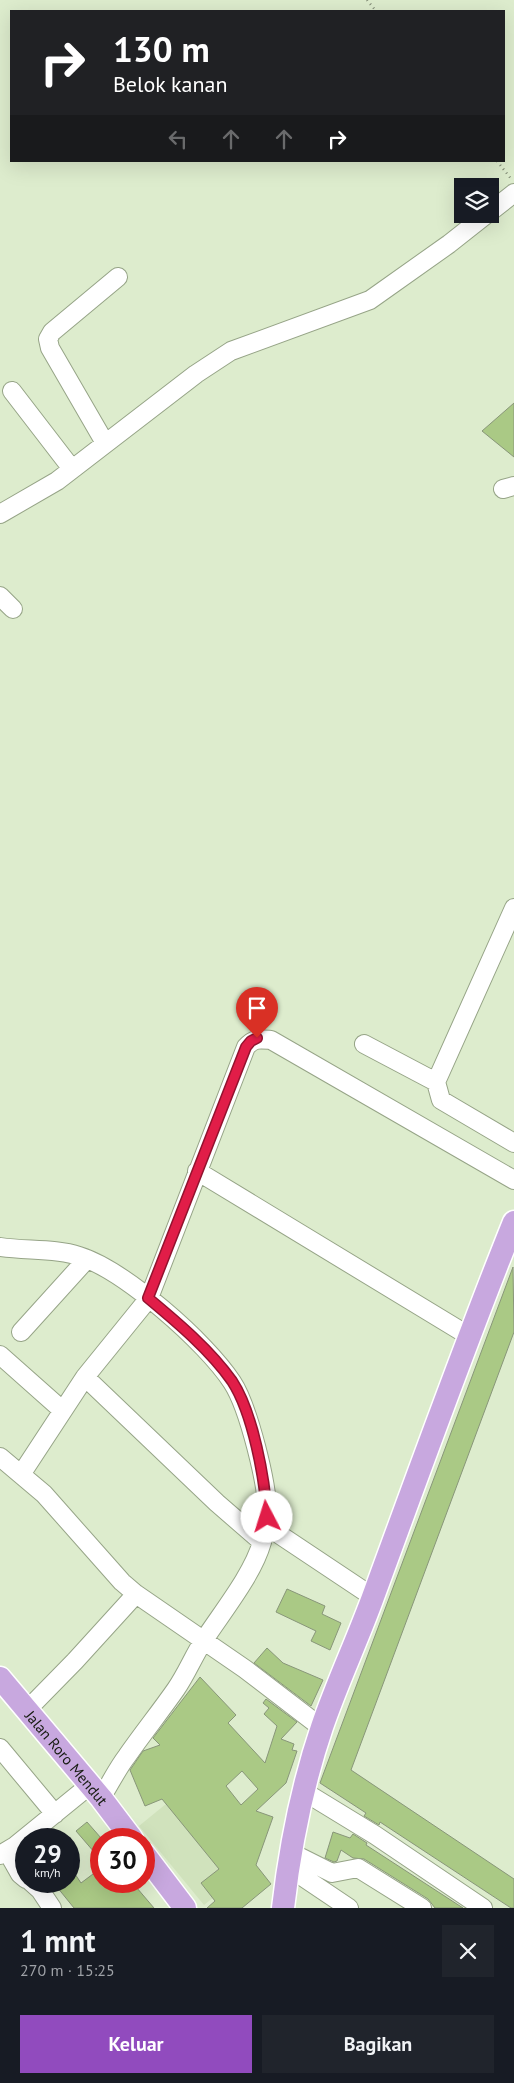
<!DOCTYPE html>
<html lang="id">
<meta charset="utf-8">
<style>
:root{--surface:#171b24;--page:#20242c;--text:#f1f3f6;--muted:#9ea1a6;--accent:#914bbe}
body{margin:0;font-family:"PT Sans",sans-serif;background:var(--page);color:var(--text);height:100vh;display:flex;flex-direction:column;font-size:19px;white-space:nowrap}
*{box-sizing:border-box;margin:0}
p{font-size:16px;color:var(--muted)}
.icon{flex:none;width:28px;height:28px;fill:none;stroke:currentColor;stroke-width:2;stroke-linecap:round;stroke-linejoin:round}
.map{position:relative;height:1908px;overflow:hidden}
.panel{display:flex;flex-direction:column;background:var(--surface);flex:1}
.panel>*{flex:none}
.guide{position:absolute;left:10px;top:10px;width:495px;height:152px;border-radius:0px;box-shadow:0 5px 20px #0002;background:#202124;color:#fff;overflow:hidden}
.fabs{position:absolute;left:454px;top:178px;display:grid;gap:10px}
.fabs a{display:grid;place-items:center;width:45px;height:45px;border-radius:0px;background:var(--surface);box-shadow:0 5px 20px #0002;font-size:25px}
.speed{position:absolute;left:15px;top:1828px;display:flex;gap:10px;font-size:25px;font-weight:700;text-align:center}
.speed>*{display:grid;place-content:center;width:65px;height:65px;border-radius:50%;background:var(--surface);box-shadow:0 5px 20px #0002;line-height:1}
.speed small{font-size:12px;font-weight:400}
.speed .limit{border:8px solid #d22;background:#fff;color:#111}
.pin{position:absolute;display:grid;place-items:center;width:42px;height:42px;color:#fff;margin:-51px -21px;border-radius:50% 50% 50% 0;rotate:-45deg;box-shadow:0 0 5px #0007}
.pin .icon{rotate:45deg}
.me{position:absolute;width:55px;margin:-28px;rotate:355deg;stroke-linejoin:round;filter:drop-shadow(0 0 4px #0008)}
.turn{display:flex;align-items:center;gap:18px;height:105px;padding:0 20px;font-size:22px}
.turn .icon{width:65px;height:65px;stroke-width:2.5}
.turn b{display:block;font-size:35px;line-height:42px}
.lanes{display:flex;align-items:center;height:48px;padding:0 20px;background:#0003;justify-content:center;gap:25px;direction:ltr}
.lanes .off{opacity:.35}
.round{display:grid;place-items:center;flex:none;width:52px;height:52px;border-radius:0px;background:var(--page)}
.headline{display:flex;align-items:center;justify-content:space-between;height:85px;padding:0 20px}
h1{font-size:30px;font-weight:700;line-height:38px}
.action{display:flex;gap:10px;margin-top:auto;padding:10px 20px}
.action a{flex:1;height:58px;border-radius:0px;background:var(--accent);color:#fff;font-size:20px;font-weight:700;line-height:58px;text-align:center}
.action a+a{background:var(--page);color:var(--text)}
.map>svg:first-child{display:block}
</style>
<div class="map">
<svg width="514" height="1908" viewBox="0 0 514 1908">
<rect width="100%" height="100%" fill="#ddeccd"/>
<path fill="#d0e2bc" d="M188,1786L253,1866L204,1905L139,1826Z"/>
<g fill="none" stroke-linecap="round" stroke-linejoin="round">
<path stroke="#cda9e9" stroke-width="4" d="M144,1839L150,1847"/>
</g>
<path fill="#aac985" stroke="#889679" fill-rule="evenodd" d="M514,403V457L482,431Z
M513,1267L514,1332L351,1770L514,1879V1908H511L380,1822L379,1825L364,1816L366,1813L320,1783Z
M287,1589L325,1606L322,1614L341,1623L330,1650L311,1641L316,1631L276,1612Z
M267,1648L283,1663L323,1680L311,1706L254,1663Z
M200,1677L236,1715L228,1723L265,1763L277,1726L264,1714L269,1708L263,1703L266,1699L297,1722L281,1739L294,1744L292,1750L297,1751L286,1783L256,1811L273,1817L256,1865L271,1884L242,1908H207L215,1901L201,1883L219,1869L162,1799L145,1806L130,1770L143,1751L160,1745L153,1738ZM242,1771L258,1789L241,1805L226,1786Z
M87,1822L101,1838V1860L76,1831Z
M333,1832L350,1838L353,1834L367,1843L366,1845L463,1908H435L428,1899L364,1859L353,1858L341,1850L337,1861L334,1862L325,1858Z
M101,1868V1881H131L154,1908H74L57,1887L65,1881H69V1879L75,1874L81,1883Z"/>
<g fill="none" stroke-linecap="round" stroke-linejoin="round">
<g stroke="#96a487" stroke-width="20">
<path id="minor" d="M490,212L514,193
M12,391L72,469
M105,443L50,348L48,339L52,332L118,277
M503,489L514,486
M0,514L57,481L196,374L231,351L370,300L449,244L487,214
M0,596L13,609
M364,1044L436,1082L441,1100L514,1143
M436,1082L514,908
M197,1171L469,1336
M0,1247C25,1251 55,1248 79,1256C124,1270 206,1342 232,1382C248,1406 269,1487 267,1516C267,1524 264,1534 262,1542C253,1574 223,1611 204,1640C194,1655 187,1673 176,1689C160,1712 143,1733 127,1756C117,1769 110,1784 101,1798
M21,1332L87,1259
M0,1355L62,1410
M85,1377L217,1503L262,1542
M0,1457L44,1494L122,1582L136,1594L245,1669L322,1728
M22,1473L85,1377L149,1298L246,1047C254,1038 259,1039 271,1040L514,1180
M265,1525L373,1597
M26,1711L75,1661L136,1594
M0,1748L55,1814
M303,1791L375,1835L483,1908
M7,1851L20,1874L26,1879
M290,1852L332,1873L358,1868L422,1908
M0,1855L15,1846L90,1785
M288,1867L349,1908
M30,1881L40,1890L52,1908"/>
</g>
<g stroke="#fff" stroke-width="25">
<g id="major">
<path id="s1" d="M0,1678L101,1798L132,1839"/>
<path d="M144,1854L185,1908"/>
<path d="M283,1908C290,1847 302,1786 322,1727C337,1683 357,1641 373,1597C419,1472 464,1346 514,1222"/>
</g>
</g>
<path stroke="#7d8772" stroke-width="2.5" stroke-dasharray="1 4" stroke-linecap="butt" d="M367,0L376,11
M497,161L512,180"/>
<use href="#minor" stroke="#fff" stroke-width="18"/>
<use href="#major" stroke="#c8a8df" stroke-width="22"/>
</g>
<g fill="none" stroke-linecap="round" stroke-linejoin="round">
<g stroke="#92132f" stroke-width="12">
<path id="route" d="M257,1038L251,1041L246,1047L148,1298C178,1323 210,1350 232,1381C253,1413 265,1479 267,1517"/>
</g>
<use href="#route" stroke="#e11d48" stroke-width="9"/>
</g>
<g text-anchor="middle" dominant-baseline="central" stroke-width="4" stroke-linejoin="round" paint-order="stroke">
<g font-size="15" fill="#151a0f" stroke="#eaf9da">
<text stroke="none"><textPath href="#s1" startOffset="104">Jalan Roro Mendut</textPath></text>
</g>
</g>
</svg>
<div class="fabs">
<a><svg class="icon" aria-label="layers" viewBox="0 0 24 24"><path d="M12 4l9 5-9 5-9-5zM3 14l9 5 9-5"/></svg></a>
</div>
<div class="speed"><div>29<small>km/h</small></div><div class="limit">30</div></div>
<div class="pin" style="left:257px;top:1038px;background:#d93025"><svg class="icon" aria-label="arrive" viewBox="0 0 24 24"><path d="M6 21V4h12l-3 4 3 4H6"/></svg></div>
<svg class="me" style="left:267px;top:1517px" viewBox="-20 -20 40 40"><circle r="19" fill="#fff"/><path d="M0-13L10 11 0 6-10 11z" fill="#e11d48"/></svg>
<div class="guide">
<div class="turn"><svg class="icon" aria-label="right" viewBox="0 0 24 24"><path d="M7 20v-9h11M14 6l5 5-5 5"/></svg><div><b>130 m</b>Belok kanan</div></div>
<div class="lanes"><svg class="icon off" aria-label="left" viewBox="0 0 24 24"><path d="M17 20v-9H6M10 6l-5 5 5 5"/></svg><svg class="icon off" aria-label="ahead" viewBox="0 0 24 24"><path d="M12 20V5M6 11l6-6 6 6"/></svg><svg class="icon off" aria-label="ahead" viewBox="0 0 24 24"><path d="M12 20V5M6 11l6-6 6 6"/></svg><svg class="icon" aria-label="right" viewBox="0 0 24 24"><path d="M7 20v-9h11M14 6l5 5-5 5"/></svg></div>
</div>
</div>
<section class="panel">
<div class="headline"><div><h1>1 mnt</h1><p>270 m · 15:25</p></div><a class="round"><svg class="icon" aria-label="close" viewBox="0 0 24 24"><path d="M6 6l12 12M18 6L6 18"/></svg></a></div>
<div class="action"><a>Keluar</a><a>Bagikan</a></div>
</section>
